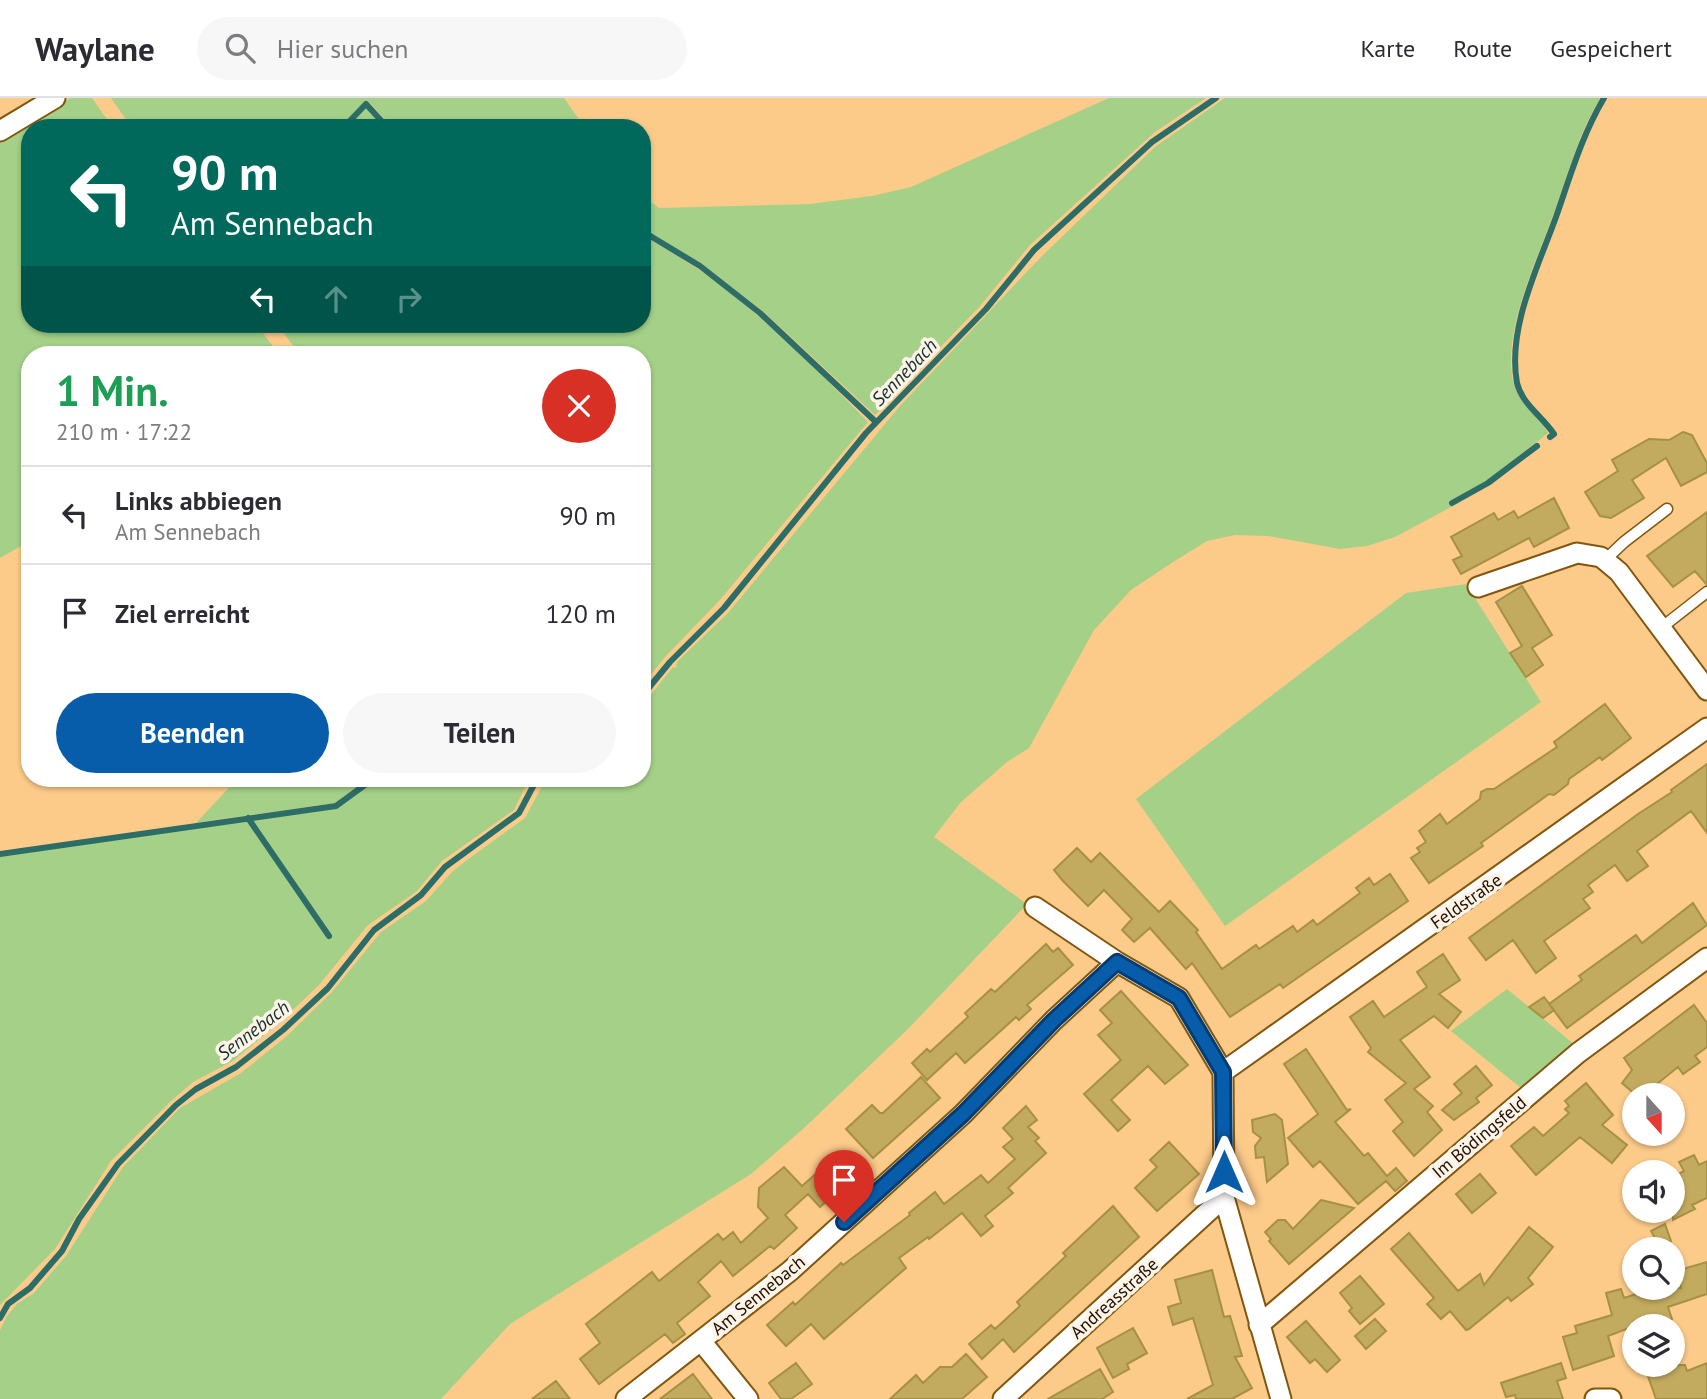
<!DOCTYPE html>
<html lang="de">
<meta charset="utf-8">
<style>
:root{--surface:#fff;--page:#f7f7f7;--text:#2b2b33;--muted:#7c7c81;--line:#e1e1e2;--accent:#085dab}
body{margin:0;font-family:"PT Sans",sans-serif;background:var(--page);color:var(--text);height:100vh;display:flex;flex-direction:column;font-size:26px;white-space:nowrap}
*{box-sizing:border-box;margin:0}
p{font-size:23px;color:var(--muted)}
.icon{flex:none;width:38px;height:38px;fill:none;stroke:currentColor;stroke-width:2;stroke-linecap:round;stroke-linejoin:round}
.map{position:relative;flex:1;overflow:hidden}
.sheet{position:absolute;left:21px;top:248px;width:630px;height:441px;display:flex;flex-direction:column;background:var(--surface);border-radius:28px;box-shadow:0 2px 5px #0004}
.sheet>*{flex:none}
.top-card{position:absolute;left:21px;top:21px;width:630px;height:214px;border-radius:28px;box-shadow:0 2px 5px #0004;background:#00695c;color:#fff;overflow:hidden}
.needle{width:46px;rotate:159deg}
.buttons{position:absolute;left:1622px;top:985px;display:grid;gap:14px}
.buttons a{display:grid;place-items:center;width:63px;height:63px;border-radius:50%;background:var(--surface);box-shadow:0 2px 5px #0004;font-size:35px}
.pin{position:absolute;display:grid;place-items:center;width:60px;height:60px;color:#fff;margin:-72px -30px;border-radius:50% 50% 50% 0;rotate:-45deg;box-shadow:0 0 7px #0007}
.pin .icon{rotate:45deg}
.me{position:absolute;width:77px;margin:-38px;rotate:0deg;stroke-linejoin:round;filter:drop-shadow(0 0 5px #0008)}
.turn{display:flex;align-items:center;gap:24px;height:147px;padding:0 35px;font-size:32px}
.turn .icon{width:91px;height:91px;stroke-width:2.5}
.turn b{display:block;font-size:49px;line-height:60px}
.lanes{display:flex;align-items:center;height:66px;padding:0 35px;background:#0003;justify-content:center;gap:35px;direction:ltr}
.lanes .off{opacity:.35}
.round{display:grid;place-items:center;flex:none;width:74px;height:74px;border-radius:37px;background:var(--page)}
.summary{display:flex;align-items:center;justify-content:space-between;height:119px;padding:0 35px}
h1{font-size:42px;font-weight:800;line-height:52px;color:#1e9e55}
.button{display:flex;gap:14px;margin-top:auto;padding:14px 35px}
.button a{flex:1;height:80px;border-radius:42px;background:var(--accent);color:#fff;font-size:28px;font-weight:800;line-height:80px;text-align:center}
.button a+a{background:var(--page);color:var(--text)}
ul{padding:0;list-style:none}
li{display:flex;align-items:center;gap:21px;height:98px;padding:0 35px;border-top:2px solid var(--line)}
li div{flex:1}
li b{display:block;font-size:26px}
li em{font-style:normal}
header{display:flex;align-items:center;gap:42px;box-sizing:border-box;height:98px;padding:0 35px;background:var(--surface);border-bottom:2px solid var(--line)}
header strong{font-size:33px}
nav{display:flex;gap:38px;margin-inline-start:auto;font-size:24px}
.search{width:490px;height:63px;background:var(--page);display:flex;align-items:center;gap:18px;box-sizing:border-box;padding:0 24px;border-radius:38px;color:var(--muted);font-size:26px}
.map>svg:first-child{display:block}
</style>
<header>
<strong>Waylane</strong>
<div class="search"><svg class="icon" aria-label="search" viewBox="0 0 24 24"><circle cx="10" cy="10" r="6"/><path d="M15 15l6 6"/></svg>Hier suchen</div>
<nav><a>Karte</a><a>Route</a><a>Gespeichert</a></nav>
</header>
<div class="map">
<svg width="1707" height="1301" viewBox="0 0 1707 1301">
<rect width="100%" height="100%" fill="#fcca89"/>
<path fill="#a5d087" d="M70,0H92L113,30H30V226H256L275,251L269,257H30V443L0,460V43L51,14Z
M111,0H564L585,30H393L367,2L363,6L385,30H132Z
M1109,0H1206L1155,34L1030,147L980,208L875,317L763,213L700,165L642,130V97L659,110L810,106L872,98L911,89Z
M1225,0H1600C1580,33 1569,72 1556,109C1539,158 1502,231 1513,283C1518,307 1538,316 1548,335L1487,383L1449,403L1453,408L1395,439L1367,448L1340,451L1268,438L1235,437L1207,443L1173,464L1131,492L1094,532L1029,650L1007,664L961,704L934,739L1027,806L909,930L804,1030L751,1076L510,1226L441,1301H0V1232L7,1218L17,1206L34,1195L66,1158L123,1069L180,1010L241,975L287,938L332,894L381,834L426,803L452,774L467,762L525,720L546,681H642V608L673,569L676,570L677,564L728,515L900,308L1040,160L1155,49Z
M642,137C661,148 680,159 698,171C760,214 815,269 868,324L719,503L664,560L642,588V257H300L277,226H642Z
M1466,486L1541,604L1225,828L1136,701L1406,495Z
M237,681H368L335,705L196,725Z
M377,681H529L514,712L442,763L416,794L368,827L319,887L280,924L233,963L193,984L171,1003L111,1063L55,1151L0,1207V759L246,721L328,840L332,837L251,720L337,710Z
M1507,891L1575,947L1522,991L1451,933Z"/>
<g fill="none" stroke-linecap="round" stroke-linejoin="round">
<path stroke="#2d6d67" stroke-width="6" d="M343,30L366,6L388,30
M642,133L700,168L760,215L876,324
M1550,339L1554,336C1542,318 1522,306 1517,285C1507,230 1538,169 1556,119C1570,79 1582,37 1604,0
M1452,405L1488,385L1537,348
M642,598L670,564L724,510L866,335L986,211L1034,152L1152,44L1216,0
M248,720L329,838
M0,756L336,708L373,681
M0,1220L8,1206L30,1190L62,1153L79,1121L118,1066L176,1007L196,991L236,969L283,932L328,890L374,832L421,797L445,769L519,715L537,681"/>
</g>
<path fill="#c2ab5f" stroke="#a69044" stroke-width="2" d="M1683,334L1692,337L1707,365V374L1681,388L1666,360L1632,382L1644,400L1611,420L1600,418L1585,394L1618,373L1612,362L1649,341L1669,342Z
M1554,400L1569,430L1534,449L1529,440L1461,476L1453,462L1462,458L1451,439L1494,415L1498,422L1514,413L1518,420Z
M1707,414V487L1695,473L1673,489L1647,458Z
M1522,488L1552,537L1532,550L1543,567L1526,579L1510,555L1522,548L1496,504Z
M1605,606L1631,640L1602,662L1600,659L1569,681L1568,686L1554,697L1549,696L1481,745L1483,748L1429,785L1411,760L1420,754L1417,750L1426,744L1419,733L1440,716L1447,726L1480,701L1481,694L1487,691H1494L1557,649L1554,644Z
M1707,666V735L1691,713L1637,753L1648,768L1638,775L1627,783L1615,767L1588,787L1593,794L1583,801L1590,810L1544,843L1556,860L1536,875L1513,842L1486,862L1469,840L1638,716L1672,694L1671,692Z
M1077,750L1091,764L1100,755L1159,814L1170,803L1198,832L1196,834L1222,871L1256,847L1259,851L1293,828L1297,834L1313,822L1317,827L1360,795L1356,790L1369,780L1374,787L1390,776L1408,803L1283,890L1280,886L1230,919L1192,865L1186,871L1150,830L1134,844L1122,832L1132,821L1104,792L1088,808L1063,783L1054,772Z
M1693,805L1707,827L1567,930L1549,906L1582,882L1579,878L1636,837L1642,845Z
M1046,846L1053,854L1058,850L1073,867L1027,907L1031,911L1019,922L1016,919L965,965L956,955L927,982L912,965L927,951L930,954L968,919L965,915L991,891L995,894Z
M1443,856L1460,882L1439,896L1461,914L1448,930L1434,918L1400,942L1430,979L1414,991L1433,1008L1427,1014L1442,1032L1414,1058L1393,1033L1403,1024L1385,1002L1406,985L1368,954L1371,950L1350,919L1373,903L1384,919L1427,889L1417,874Z
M1121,893L1188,967L1165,986L1148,968L1111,1002L1130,1022L1118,1033L1084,996L1121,962L1098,937L1112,925L1100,912Z
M1544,899L1554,912L1543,920L1529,909Z
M1694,907L1707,925V949L1695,958L1700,964L1683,976L1678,969L1642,998H1637L1622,985L1632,972L1624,960Z
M1306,951L1347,1012L1351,1011L1335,1024L1364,1058L1368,1055L1387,1078L1396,1070L1407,1083L1395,1093L1386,1083L1358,1106L1320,1063L1313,1069L1288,1040L1318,1016L1284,966Z
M1476,968L1492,987L1476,1000L1479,1004L1454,1022L1442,1012L1462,995L1454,986Z
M921,979L940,1000L873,1060L846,1031L872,1007L880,1015H883Z
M1586,985L1613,1017L1602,1027L1627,1047L1612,1065L1580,1039L1536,1077L1511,1048L1534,1029L1543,1038L1569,1015L1565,1011L1569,1008L1565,1003Z
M1026,1008L1037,1022L1028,1029L1039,1040L1035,1043L1046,1055L1008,1090L1013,1095L985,1118L993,1128L981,1138L962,1115L929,1141L928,1139L899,1160L906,1170L824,1241L811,1226L786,1248L767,1227L793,1204L795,1207L841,1165L843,1167L910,1117L909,1115L935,1094L944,1106L981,1077L988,1085L1015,1061L1003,1049L1013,1041L1003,1030Z
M1275,1016L1282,1022L1288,1066L1267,1084L1264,1059L1256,1060L1255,1048L1261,1040L1253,1034L1252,1022Z
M1169,1044L1199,1076L1157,1113L1135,1090L1157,1069L1150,1062Z
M1694,1057L1699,1067L1707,1063V1100L1692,1107L1695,1111L1673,1122V1079L1684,1073L1679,1064Z
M827,1066L845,1086L820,1109L808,1096L785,1117L797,1130L774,1151L770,1148L733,1178L721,1163L698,1184L710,1198L677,1225L685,1236L673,1245L665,1236L599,1286L580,1261L600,1245L586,1226L652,1174L659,1183L718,1136L723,1142L733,1134L741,1145L768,1120L758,1109L759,1090L784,1069L802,1088Z
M1480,1076L1496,1095L1472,1115L1456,1096Z
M1321,1102L1354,1110L1289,1166L1269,1143L1271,1141L1265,1134L1278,1122H1285L1293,1131Z
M1113,1108L1139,1139L1014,1254L1003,1241L982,1261L969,1246L991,1227L995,1231L1020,1208L1017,1204L1066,1158L1063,1155Z
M1665,1126L1671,1143L1660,1149L1651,1133Z
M1529,1129L1553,1149L1528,1180L1533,1186L1511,1203L1508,1199L1469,1231L1466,1232L1450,1213L1441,1221L1427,1206L1434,1200L1391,1151L1409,1135L1458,1193L1480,1176L1484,1187Z
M1707,1164V1196L1668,1209L1672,1221L1649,1228H1634L1608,1238L1614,1258L1573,1272L1563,1239L1577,1235L1575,1228L1612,1217L1606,1195L1621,1191L1624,1200L1655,1190H1681L1676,1173Z
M1212,1172L1224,1219L1230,1218L1242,1258L1235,1259L1252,1290L1232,1301H1187L1213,1287L1193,1220L1173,1227L1168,1209L1181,1205L1175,1182Z
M1360,1178L1384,1206L1360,1226L1349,1213L1352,1210L1340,1195Z
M1375,1221L1386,1233L1366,1251L1355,1238Z
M1306,1223L1340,1262L1327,1274L1315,1261L1310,1265L1287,1239Z
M1133,1230L1147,1255L1127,1266L1129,1271L1113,1280L1097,1250Z
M966,1256L987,1279L962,1301H890L916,1277L923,1285L940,1269H952Z
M796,1265L812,1286L791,1301H781L769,1285Z
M1561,1265L1566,1280L1557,1283L1563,1301H1516L1515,1297L1506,1299L1501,1285Z
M1707,1265V1301H1656L1644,1267H1685L1687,1273Z
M1100,1271L1113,1294L1102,1301H1048Z
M693,1276L712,1301H660Z
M556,1283L570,1301H532Z"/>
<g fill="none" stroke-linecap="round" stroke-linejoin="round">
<g stroke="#82560d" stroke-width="13">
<path id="service" d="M1605,462L1624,444L1667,411
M1661,530L1707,494"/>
</g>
<g stroke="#82560d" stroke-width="23">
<path id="minor" d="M0,33L55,0
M1478,489L1577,455L1601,459L1619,474L1707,592
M1035,809L1117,864L1179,900L1223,974
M1259,1227L1578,955L1707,860
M701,1243L748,1301
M626,1301L790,1173L963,1016L1054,922L1117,864
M1003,1301L1224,1099
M1281,1301L1224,1099L1223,974L1707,630
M1595,1301H1611"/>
</g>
<use href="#service" stroke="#fff" stroke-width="10"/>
<use href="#minor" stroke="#fff" stroke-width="19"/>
</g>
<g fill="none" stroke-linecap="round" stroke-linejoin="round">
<g stroke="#053c6f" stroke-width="18">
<path id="route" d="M844,1124L963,1016L1054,922L1117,864L1179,900L1223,974L1224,1074"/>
</g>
<use href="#route" stroke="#085dab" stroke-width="12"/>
</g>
<g text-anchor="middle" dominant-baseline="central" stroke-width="7" stroke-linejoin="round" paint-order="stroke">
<g font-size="18" fill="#1e1000" stroke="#fdf3e6">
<text transform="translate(1466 803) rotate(-35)">Feldstraße</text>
<text transform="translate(1479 1039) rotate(-40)">Im Bödingsfeld</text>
<text transform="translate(758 1197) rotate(-39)">Am Sennebach</text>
<text transform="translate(1114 1200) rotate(-42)">Andreasstraße</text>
</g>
<g font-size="19" font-style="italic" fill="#112f2f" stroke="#fdf3e6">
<text transform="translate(904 274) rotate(-46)">Sennebach</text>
<text transform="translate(253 932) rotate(-37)">Sennebach</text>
</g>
</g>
</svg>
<div class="buttons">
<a><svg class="needle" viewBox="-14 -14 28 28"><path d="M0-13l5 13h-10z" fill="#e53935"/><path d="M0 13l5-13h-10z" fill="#7c7c81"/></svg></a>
<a><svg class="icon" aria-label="sound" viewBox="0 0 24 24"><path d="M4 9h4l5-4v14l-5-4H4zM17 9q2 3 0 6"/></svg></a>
<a><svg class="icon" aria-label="search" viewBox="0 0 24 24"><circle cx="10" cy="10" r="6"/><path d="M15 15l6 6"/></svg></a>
<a><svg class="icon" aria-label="layers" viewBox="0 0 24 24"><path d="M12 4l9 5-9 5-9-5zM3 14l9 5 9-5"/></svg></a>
</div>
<div class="pin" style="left:844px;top:1124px;background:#d93025"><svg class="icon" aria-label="arrive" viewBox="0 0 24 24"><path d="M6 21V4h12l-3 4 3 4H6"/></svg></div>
<svg class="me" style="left:1224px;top:1074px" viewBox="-20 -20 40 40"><path d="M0-17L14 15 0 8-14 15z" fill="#085dab" stroke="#fff" stroke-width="4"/></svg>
<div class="top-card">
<div class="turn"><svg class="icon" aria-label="left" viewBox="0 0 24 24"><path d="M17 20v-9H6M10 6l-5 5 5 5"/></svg><div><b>90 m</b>Am Sennebach</div></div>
<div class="lanes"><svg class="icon" aria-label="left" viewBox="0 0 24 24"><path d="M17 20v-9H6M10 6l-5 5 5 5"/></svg><svg class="icon off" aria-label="ahead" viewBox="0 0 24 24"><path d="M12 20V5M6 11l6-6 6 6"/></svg><svg class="icon off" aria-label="right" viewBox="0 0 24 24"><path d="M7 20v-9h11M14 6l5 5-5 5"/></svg></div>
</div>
<section class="sheet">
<div class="summary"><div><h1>1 Min.</h1><p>210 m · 17:22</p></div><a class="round" style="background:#d93025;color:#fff"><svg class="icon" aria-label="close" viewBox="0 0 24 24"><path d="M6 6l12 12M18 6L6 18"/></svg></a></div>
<ul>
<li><svg class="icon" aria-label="left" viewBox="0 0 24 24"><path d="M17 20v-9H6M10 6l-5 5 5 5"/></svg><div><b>Links abbiegen</b><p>Am Sennebach</p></div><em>90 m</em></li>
<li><svg class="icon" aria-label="arrive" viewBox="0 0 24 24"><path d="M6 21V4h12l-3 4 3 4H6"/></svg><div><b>Ziel erreicht</b></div><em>120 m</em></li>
</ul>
<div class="button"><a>Beenden</a><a>Teilen</a></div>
</section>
</div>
